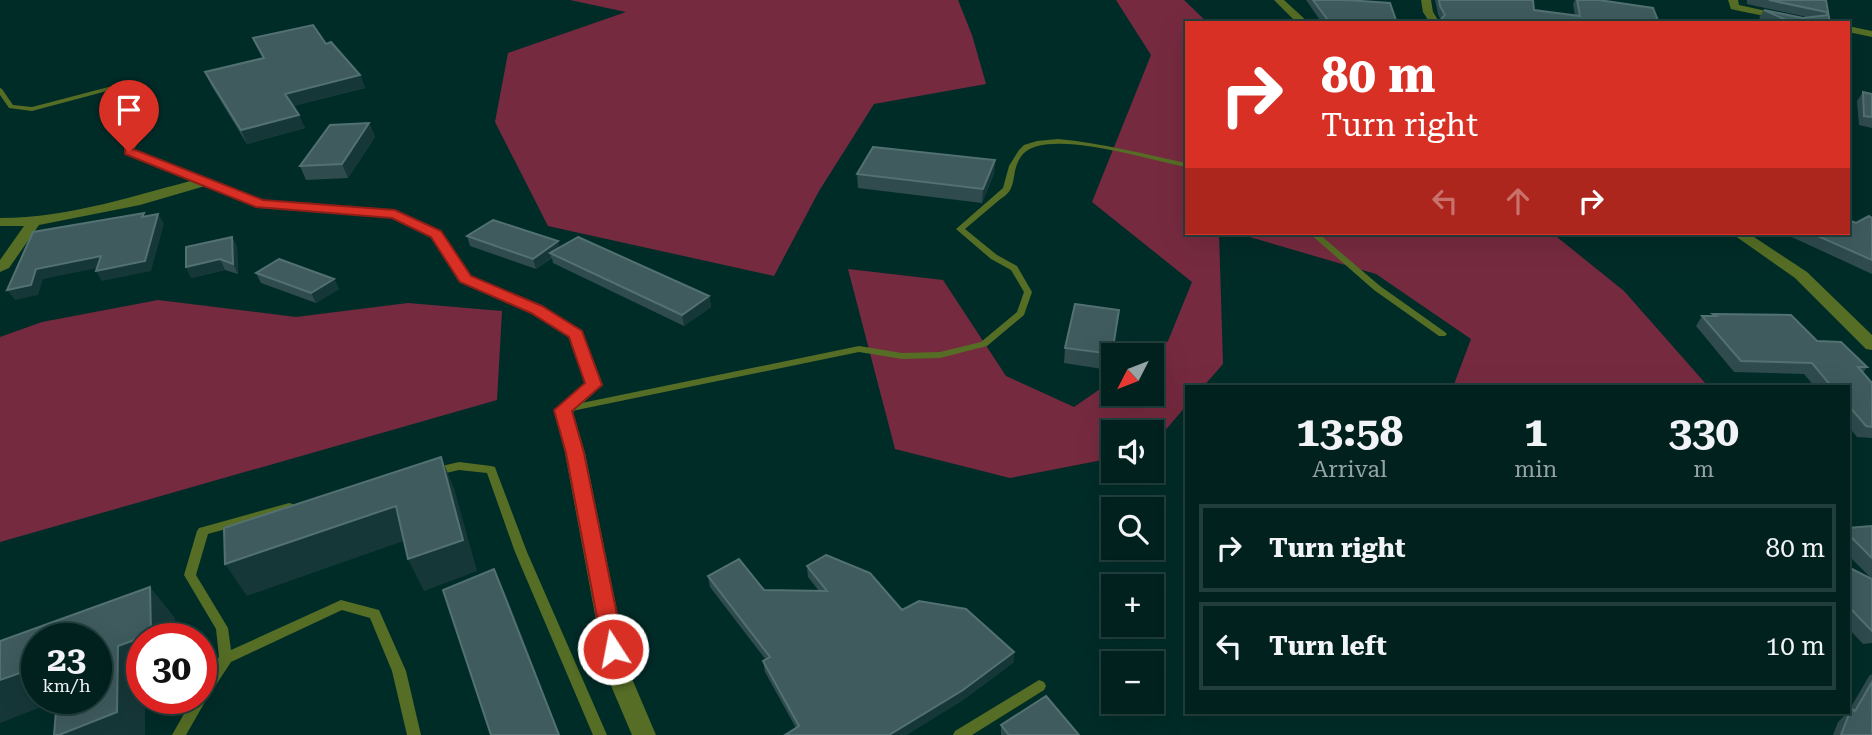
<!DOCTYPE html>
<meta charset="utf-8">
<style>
:root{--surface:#00211e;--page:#0e2e2b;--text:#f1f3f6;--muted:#95a3a4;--line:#223e3c}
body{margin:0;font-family:"Roboto Serif",serif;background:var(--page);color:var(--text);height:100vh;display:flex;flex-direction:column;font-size:26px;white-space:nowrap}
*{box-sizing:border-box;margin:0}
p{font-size:23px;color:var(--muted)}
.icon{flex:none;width:38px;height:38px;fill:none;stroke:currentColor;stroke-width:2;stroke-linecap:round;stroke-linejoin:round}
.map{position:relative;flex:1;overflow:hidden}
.sheet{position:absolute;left:1185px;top:385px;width:665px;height:329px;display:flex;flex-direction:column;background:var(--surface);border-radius:0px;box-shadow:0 7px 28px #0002,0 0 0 2px var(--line)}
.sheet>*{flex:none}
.hud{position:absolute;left:1185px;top:21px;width:665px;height:214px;border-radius:0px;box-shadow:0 7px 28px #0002,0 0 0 2px var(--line);background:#d93025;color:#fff;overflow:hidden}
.needle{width:46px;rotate:228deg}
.buttons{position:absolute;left:1101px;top:343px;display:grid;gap:14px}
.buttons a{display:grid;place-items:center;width:63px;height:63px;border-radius:0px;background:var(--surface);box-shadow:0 7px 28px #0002,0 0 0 2px var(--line);font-size:35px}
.speed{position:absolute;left:21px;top:623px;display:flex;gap:14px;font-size:35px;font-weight:700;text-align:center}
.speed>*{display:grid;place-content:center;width:91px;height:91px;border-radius:50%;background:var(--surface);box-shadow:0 7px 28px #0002,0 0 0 2px var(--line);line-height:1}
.speed small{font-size:18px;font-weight:400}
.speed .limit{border:10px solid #d22;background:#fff;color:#111}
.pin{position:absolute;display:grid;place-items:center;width:60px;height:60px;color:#fff;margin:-72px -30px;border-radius:50% 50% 50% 0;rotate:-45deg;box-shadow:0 0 7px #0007}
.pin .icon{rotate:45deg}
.me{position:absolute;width:77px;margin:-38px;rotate:349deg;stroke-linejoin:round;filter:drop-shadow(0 0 5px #0008)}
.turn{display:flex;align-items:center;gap:24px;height:147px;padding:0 21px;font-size:32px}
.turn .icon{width:91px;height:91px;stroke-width:2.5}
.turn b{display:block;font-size:49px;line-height:60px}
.lanes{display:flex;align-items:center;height:66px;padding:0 21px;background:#0003;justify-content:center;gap:35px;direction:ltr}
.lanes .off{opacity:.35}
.eta{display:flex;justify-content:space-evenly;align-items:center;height:119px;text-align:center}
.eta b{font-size:42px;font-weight:700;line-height:49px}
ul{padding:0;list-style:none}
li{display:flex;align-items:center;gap:21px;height:88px;margin:0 14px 10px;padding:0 7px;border:4px solid var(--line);border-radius:0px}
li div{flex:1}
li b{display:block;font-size:26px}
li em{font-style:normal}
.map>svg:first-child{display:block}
</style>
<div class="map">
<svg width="1872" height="735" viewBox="0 0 1872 735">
<rect width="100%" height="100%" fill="#002c28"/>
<path fill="#762a40" d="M570,0H958L972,35L986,84L874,104L819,191L774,276L548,226L495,122L508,53L626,12Z
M1116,0H1184L1208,23H1186V233H1219L1223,364L1203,387H1186V406L1152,446V432H1113V458L1010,478L895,449L848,269L943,280L1006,376L1074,407L1113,380V394H1152V355H1148L1168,341L1192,282L1092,202L1151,55Z
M1236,233H1552L1624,291L1706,384L1705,387H1453L1471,339L1376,274Z
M158,300L296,317L408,303L502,311L497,400L0,542V337L42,322Z"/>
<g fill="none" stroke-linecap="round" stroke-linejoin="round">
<path fill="#556d25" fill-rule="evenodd" d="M124,83L127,85L148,126L133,151L209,179V183H203L126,154L125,152L142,126L122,87L32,111L9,108L0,95V88L2,89L13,105L32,107Z
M1058,139C1102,143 1144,154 1186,163V167C1152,161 1048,127 1023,154C1012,167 1016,180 1010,190C1008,194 1002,198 998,201C987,210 976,220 965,229L997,255L1017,266L1032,292L1024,315L987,346L940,358L902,359L859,352L567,412L562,409L567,406L859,346L902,353L940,352L981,342L1017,312L1024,292L1011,270L991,259L956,229L1003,188L1009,166L1019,150L1024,145L1037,141Z
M1309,233H1318L1380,286L1445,332L1447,334L1445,336H1439L1374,290Z
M459,462L491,466L495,467L496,470L527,552L607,735H593L515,552L487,473L459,470L433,476L429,475L428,472L429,469Z
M289,503L293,504L295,507L293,510L208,534L196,575L228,628L231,650L341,600L379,610L406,671L421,735H407L392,671L370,618L342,610L231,662L206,700L186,735H172L193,698H201V684L219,657L216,629L184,575L197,531L199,528L203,527Z
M1039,680L1044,682L1046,686L1044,690L972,735H953L955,731Z"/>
<path fill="#556d25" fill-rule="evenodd" d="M1274,0H1284L1309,23H1297Z
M1421,0H1431L1433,12L1440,23H1430L1423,12Z
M1728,0H1738L1739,5L1821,23H1799L1735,10L1731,9Z
M1848,26L1872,31V37L1848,32Z
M206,177L263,200L395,210L441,231L471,276L542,307L582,330L603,385L573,412L585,453L630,674L656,735H632L606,674L565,453L554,410L585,383L569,337L530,313L459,282L431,237L392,218L261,208L205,186L140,205L39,225L9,268L0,272V260L24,226H0V218C71,218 138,194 206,177Z
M1731,233H1748L1807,272L1872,335V350L1866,349L1795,278Z"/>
</g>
<path fill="#2f4b4e" d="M1306,0H1347L1397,23H1322Z
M1435,0H1533L1534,10L1575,16L1573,4L1575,0H1599L1659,23H1441V21L1438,14Z
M1747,0H1826L1830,23H1770L1759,18L1764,10L1803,18L1807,17L1747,4Z
M253,38L326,44L360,75L365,88L293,106L305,128L247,144L211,85L205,72L263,58Z
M1863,92L1872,94V128L1859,125L1857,101Z
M369,123L375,137L348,178L306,180L300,166Z
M995,160L994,174L982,203L858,188L857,174Z
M1872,218V274L1783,233H1848Z
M467,236L560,247L709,296L711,307L684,326L553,263L552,258L536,269L470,246Z
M232,237L237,247L238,274L225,270L191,278Z
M256,273L334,279L339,289L316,303L261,283Z
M1119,310L1109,370L1064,363L1065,348Z
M1713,314L1817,341L1867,367L1863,373L1872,383V438L1857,437L1848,426V387H1815L1804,374L1734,372L1696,326L1702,316H1712Z
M1872,526V579L1848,555V528Z
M807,566L902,610L1014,662L963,700L906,735H785L796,728L765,672L763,661L766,660L710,587L708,576L764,590L819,591L808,577Z
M1848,567L1872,579V643L1863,644L1848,628Z
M1872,674V735H1833L1838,722L1848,712L1869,676Z
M1001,725L1079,735H1001Z"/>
<path fill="#163738" d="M360,75L365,88L290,107L285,94Z
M299,115L305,128L247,144L241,130Z
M369,123L375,137L348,178L342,164Z
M995,160L994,174L982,203L983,189Z
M158,214L164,224L151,271L102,281L96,271Z
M232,237L237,247L238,274L233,264Z
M558,241L561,251L550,253L551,258L536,269L533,259Z
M101,256L107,266L43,279L38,295L15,300L7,290L36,269Z
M220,259L225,270L191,278L186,267Z
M334,279L339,289L316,303L311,293Z
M709,296L711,307L684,326L682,315Z
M441,457L454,488L477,571L424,591L408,559Z
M396,506L412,538L247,596L225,564Z
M494,569L508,600L560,735H559Z
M150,587L175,618L176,639H142V698H145V735H59Z
M1014,652V662L963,700L906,735H889Z
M37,667V698H65L0,723V680Z"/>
<path fill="#3f5b5e" stroke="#537172" stroke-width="2" d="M1313,0H1347L1390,3L1397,23H1330Z
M1439,0H1533L1534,10L1580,16L1577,0H1599L1653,8L1659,23H1443L1442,18L1445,15L1440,6Z
M1769,0H1826L1830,23H1801L1786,20L1764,10L1803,18L1828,15L1826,12Z
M313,25L326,44L331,42L360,75L285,94L299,115L241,130L205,72L264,58L253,38Z
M1863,92L1872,94V117L1864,116Z
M369,123L342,164L300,166L330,125Z
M873,147L995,160L983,189L857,174Z
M144,213L142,217L158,214L145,261L96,271L101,256L36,269L31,285L7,290L33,232Z
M1869,216L1872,218V260L1811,233H1848V220L1856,223Z
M493,220L558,241L533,259L467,236Z
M232,237L233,264L220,259L186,267V247Z
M578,237L709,296L682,315L550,253Z
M279,259L334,279L311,293L256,273Z
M1075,304L1119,310L1112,354L1065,348Z
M1713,314L1791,315L1817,341L1841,342L1867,367H1858L1872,383V427L1866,426L1848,405V387H1832L1812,363L1741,361L1702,316H1716Z
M441,457L463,540L408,559L396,506L225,564L224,528Z
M1872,526V558L1848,534V528Z
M826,555L870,573L902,610L919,601L966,609L1014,652L963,690L889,735H785L799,726L763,661L770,657L708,576L739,559L764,590L827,591L807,566Z
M1848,567L1872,579V631L1848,606Z
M494,569L559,735H491L443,590Z
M150,587L151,634L118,646L117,712L59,735H54L57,698H96V639H37V667L0,680V641Z
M1872,682V735H1841L1851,709L1855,711Z
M1046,696L1079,735H1009L1001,725Z"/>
<path fill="#d93025" stroke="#8d1f18" stroke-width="2" d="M125,149H133L263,200L395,210L441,231L471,276L542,306L582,331L602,385L572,411L584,453L624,649L621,656L613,658L606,656L603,649L566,453L554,410L585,383L569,337L531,313L460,282L431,237L392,218L256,207L125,154Z"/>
</svg>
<div class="buttons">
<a><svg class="needle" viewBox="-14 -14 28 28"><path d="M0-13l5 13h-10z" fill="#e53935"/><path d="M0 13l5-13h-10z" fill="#95a3a4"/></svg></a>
<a><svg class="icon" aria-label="sound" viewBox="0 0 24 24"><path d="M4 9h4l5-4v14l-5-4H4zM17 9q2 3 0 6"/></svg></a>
<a><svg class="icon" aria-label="search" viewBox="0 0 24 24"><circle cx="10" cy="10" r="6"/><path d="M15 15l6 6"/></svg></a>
<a>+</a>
<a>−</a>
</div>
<div class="speed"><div>23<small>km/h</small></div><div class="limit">30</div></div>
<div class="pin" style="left:129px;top:152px;background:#d93025"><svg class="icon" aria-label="arrive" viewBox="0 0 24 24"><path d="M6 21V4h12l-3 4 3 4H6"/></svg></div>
<svg class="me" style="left:613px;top:649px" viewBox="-20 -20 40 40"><circle r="17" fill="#d93025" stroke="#fff" stroke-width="3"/><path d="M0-11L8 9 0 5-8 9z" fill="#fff"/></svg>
<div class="hud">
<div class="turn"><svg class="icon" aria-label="right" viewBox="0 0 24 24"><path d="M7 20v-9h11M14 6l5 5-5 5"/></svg><div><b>80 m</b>Turn right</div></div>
<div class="lanes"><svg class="icon off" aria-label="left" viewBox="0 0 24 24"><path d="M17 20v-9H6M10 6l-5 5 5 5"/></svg><svg class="icon off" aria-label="ahead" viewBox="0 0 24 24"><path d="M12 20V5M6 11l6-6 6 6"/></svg><svg class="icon" aria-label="right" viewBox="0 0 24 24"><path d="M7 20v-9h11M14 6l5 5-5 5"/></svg></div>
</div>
<section class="sheet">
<div class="eta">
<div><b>13:58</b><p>Arrival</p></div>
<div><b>1</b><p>min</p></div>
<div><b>330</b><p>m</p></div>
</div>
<ul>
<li><svg class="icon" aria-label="right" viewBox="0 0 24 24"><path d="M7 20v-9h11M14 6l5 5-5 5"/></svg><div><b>Turn right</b></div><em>80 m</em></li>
<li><svg class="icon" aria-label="left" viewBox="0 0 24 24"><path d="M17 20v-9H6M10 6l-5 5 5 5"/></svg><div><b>Turn left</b></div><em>10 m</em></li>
</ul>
</section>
</div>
